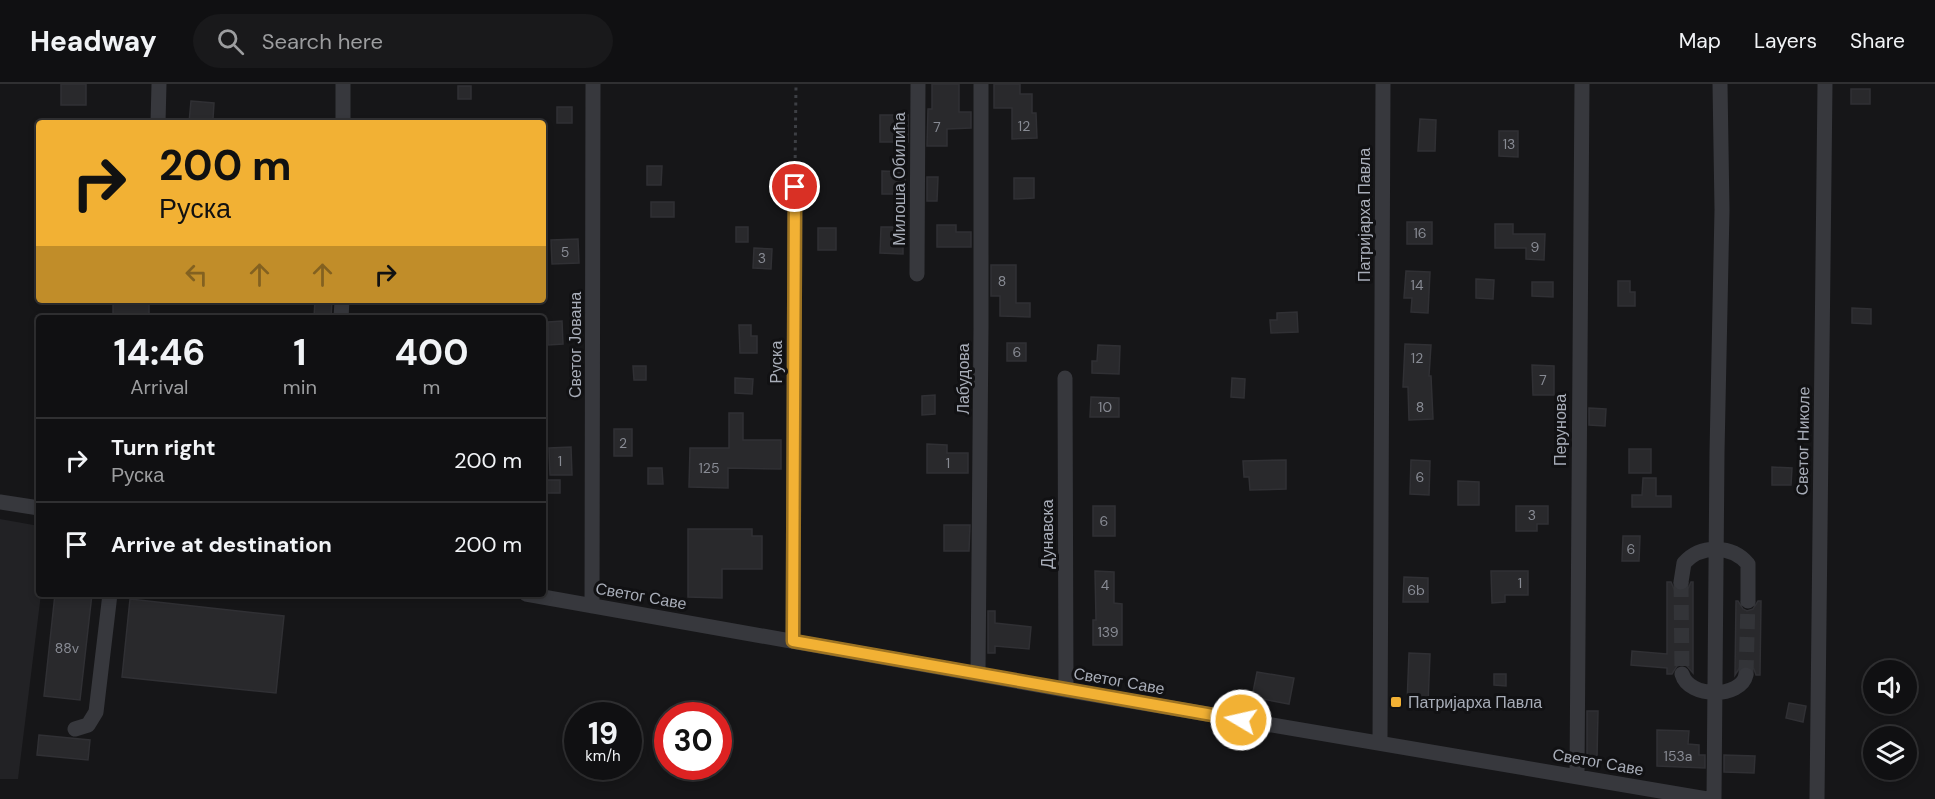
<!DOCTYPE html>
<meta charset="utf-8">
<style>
:root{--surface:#101012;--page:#19191b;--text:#f1f3f6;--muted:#9c9d9f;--line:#303032}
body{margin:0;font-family:"DM Sans",sans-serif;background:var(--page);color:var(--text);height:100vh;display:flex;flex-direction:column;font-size:22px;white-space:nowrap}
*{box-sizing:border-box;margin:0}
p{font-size:20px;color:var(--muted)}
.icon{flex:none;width:33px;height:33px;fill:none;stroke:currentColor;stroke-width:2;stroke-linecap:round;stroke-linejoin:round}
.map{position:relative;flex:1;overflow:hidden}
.details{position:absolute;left:36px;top:231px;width:510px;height:282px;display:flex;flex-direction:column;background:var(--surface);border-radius:6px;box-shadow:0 3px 9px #0003,0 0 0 2px var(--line)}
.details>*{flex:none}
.banner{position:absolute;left:36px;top:36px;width:510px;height:183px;border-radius:6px;box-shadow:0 3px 9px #0003,0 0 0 2px var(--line);background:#f2b134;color:#111;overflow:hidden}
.tools{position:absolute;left:1863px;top:576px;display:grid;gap:12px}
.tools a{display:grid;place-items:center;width:54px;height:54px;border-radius:50%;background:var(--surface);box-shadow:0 3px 9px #0003,0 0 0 2px var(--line);font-size:30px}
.speed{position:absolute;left:564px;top:618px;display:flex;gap:12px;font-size:30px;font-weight:700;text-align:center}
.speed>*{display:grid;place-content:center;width:78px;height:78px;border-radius:50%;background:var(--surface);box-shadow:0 3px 9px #0003,0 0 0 2px var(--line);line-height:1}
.speed small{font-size:15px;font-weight:400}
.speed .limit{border:9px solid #d22;background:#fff;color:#111}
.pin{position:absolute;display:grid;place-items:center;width:51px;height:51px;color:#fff;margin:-26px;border:3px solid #fff;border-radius:50%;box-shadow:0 2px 6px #0007}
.me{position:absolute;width:66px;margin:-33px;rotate:279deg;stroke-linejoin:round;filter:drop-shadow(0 0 4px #0008)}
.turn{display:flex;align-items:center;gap:21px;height:126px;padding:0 24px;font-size:27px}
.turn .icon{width:78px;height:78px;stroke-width:2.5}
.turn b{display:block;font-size:42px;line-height:51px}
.lanes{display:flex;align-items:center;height:57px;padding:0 24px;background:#0003;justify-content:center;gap:30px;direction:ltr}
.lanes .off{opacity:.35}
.eta{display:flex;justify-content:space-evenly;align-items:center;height:102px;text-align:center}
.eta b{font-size:36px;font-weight:700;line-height:42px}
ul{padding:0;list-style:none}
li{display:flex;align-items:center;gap:18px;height:84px;padding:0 24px;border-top:2px solid var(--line)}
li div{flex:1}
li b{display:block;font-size:22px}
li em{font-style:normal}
header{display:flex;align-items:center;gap:36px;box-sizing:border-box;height:84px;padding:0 30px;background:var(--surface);border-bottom:2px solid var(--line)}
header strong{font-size:28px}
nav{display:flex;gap:33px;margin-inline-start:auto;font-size:21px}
.search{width:420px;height:54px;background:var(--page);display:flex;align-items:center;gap:15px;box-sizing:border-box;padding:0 21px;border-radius:33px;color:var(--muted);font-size:22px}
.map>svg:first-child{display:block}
</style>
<header>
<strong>Headway</strong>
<div class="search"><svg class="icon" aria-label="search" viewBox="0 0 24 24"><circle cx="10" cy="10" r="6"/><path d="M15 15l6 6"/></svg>Search here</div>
<nav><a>Map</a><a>Layers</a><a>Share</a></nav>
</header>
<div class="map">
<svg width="1935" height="715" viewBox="0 0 1935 715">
<rect width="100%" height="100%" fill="#161618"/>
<path fill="#222225" d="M0,435L39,442V510H41L18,695H0Z"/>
<path fill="#29292c" stroke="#303034" stroke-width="1.5" d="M61,0H86V21H61Z
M932,0H959V28H971V44L947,45V62H927L928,25H932Z
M994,0H1020V10H1032V29H1036L1037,54L1012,55V24H994Z
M458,2H471V15H458Z
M1851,5H1870V20H1851Z
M191,17L214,19L213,35H209V39H189Z
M557,23H572V39H557Z
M880,31H908V58H880Z
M1420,35L1436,36L1435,67H1418Z
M1499,47H1518V73L1499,72Z
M647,82H662L661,101H647Z
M882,87L905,88V110H882Z
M927,93H938L937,117H927Z
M1014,94H1034V114L1014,115Z
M651,118H674V133H651Z
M1407,138H1432V160H1407Z
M1495,140H1513V150H1545L1544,176L1526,175V164H1495Z
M937,141H956V148H971V163H937Z
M736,143H748V158H736Z
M881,143H903V170L880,169Z
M818,144H836V166H818Z
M578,155L579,179L552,180L551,156Z
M754,164L772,165L771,185L753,184Z
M991,181H1016V219H1030V233L1000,232V212H991Z
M1406,187L1430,188L1428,229L1411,228L1412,214H1404Z
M1476,195L1494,196L1493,215L1476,214Z
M1618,197H1630V208H1635V222H1618Z
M1532,198H1553V213L1532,212Z
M113,216H149V234H113Z
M315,216H332L331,234H314Z
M1852,224L1871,225V240L1852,239Z
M1297,228L1298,248L1271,249L1270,236H1277V229Z
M562,237L563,260L548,261V238Z
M739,241H751V252H757V269H740Z
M1007,259H1026V277H1007Z
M1405,260L1431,261L1429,292H1431L1433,335L1409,336L1408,303H1403Z
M1098,261L1120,262L1119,290L1092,289V277H1097Z
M1532,281L1554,282V311H1533Z
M633,282H646V296H634Z
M735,294L753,295L752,310L735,309Z
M1232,294L1245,295L1244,314L1231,313Z
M935,311V330L922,331V312Z
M1091,313L1119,314V333H1090Z
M1589,324L1606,325L1605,342L1589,341Z
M729,329H743V356H781V385L728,384V404L689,403L690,364H729Z
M614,345H632V372H614Z
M927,360L947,361V369H968V389H927Z
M571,363L572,391H550L549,364Z
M1629,365H1651V389H1629Z
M1286,376V405L1250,406L1249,393H1244L1243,377Z
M1411,376L1430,377L1429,411L1410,410Z
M1772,383L1792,384L1791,401H1772Z
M648,384H662L663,400H648Z
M1643,394H1656V412H1671V423H1632V411H1642Z
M545,396H560V409H546Z
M1458,397L1479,398V421H1458Z
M1093,422H1115V452H1093Z
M1516,422H1548V440H1537V447H1516Z
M944,441H970L969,467H944Z
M688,445H752V452H762V485H722V514L688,513Z
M1623,452H1640L1639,477H1622Z
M1095,487L1114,488V519L1122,520V561H1093V536H1096Z
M1491,487H1528V511H1505V518L1492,519Z
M1404,493L1428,494V518H1403Z
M1667,498H1671L1674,505L1680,508L1688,505L1691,498H1693V589L1687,582L1683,580L1677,582L1672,590H1667V584L1631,581L1632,567L1667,570Z
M55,510H92L80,616L44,612Z
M130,515L284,532L276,609L122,593Z
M1736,517H1738L1743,525L1747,527L1753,525L1758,517H1761L1760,591H1756L1754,585L1746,581L1740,583L1735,591Z
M988,527H995V539L1031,543L1029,565L995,562V569H988Z
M1409,569L1430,570L1428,620H1407Z
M1257,588L1294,594L1289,620L1252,613Z
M1494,590H1506V602L1494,601Z
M1789,619L1806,622L1803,638L1786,634Z
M1587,627H1598L1597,674H1587Z
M1657,646L1689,647L1688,660L1699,661V671H1705V684L1657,682Z
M39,651L90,656L88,676L37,671Z
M1724,671L1755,672L1754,689L1724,688Z"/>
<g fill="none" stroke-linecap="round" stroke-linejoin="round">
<path stroke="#333438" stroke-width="15" stroke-dasharray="15 8" stroke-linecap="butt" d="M1681,498L1682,590
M1746,591L1748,517"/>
<path stroke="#3d3f44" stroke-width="3" stroke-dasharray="3 4.5" stroke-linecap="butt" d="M795,89L796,0"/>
<path stroke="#37383d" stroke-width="15" d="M158,39L159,0
M343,39V0
M917,190L918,0
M341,234L342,216
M1065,294L1066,606
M0,418L39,424
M1681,498L1684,479C1701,460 1732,461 1748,480V517
M526,510L1066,606L1707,715
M592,522L593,0
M793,557L795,103
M978,590L981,244V0
M1682,590C1689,615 1741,614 1746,591
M75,645L88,641L96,628L110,510
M1380,658L1383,0
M1577,692L1582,0
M1714,715L1717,369L1722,126L1720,0
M1817,715L1825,0"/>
</g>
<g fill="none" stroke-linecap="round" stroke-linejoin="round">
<g stroke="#9d7322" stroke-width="15">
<path id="route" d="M795,103L793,557L1241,636"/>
</g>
<use href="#route" stroke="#f2b134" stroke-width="10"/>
</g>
<rect fill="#f2b134" stroke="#111113" stroke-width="2" x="1390" y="612" width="12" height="12" rx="3"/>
<g text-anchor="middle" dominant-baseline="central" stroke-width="6" stroke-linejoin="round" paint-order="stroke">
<g font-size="14" fill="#888b94">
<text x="1024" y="42">12</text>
<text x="937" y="43">7</text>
<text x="1509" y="60">13</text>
<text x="1420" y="149">16</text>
<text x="1535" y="163">9</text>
<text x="565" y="168">5</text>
<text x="762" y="174">3</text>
<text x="1002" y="197">8</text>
<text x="1417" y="201">14</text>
<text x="1017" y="268">6</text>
<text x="1417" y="274">12</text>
<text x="1543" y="296">7</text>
<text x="1105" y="323">10</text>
<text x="1420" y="323">8</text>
<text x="623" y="359">2</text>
<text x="560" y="377">1</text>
<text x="948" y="379">1</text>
<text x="709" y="384">125</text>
<text x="1420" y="393">6</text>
<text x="1532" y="431">3</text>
<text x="1104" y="437">6</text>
<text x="1631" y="465">6</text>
<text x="1520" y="499">1</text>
<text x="1105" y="501">4</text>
<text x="1416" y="506">6b</text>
<text x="1108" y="548">139</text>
<text x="67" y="564">88v</text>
<text x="1678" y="672">153a</text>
</g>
<g font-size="16" fill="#a8adb8" stroke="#111113">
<text transform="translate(899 95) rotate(-90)">Милоша Обилића</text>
<text transform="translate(1364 131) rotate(-90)">Патријарха Павла</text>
<text transform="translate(575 261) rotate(-90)">Светог Јована</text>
<text transform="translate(776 278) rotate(-90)">Руска</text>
<text transform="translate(963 295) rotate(-90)">Лабудова</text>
<text transform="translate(1560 346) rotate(-90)">Перунова</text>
<text transform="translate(1803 357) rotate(-89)">Светог Николе</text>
<text transform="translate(1047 450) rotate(-90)">Дунавска</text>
<text transform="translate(641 512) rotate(10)">Светог Саве</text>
<text transform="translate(1119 597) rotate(10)">Светог Саве</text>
<text transform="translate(1598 678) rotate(10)">Светог Саве</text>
</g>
<g font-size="16" fill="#a8adb8" stroke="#111113" text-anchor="start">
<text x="1408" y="618">Патријарха Павла</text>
</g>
</g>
</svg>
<div class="tools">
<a><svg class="icon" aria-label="sound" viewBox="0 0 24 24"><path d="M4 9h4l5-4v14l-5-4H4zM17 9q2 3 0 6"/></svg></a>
<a><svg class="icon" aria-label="layers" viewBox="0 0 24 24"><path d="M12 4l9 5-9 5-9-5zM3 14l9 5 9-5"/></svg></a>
</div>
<div class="speed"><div>19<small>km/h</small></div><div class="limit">30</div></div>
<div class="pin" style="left:795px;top:103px;background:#d93025"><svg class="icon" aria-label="arrive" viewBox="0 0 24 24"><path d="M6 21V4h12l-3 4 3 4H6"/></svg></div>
<svg class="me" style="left:1241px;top:636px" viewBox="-20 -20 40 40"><circle r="17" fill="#f2b134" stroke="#fff" stroke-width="3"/><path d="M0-11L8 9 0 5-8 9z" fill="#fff"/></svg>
<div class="banner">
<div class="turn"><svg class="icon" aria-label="right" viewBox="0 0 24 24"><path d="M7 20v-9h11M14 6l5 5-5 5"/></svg><div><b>200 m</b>Руска</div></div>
<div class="lanes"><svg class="icon off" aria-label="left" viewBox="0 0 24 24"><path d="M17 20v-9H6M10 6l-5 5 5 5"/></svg><svg class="icon off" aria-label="ahead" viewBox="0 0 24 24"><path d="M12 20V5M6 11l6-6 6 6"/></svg><svg class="icon off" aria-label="ahead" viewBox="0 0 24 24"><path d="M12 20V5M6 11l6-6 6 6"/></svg><svg class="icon" aria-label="right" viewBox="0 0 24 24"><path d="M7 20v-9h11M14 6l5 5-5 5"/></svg></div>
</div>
<section class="details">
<div class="eta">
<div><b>14:46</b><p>Arrival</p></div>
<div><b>1</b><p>min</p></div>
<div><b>400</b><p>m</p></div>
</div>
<ul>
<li><svg class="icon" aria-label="right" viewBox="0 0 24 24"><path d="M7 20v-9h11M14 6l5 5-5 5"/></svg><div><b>Turn right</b><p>Руска</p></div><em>200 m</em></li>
<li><svg class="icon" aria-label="arrive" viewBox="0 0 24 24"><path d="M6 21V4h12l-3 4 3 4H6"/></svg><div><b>Arrive at destination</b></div><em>200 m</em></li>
</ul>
</section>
</div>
